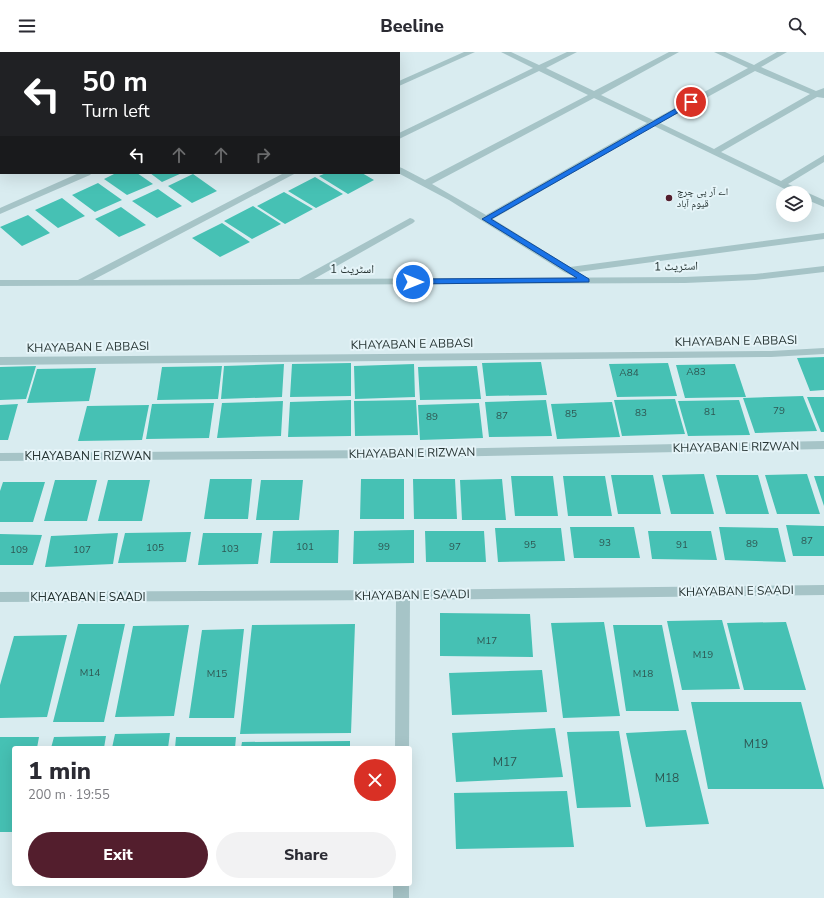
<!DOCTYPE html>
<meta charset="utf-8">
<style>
:root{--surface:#fff;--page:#f2f2f3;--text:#2b2b33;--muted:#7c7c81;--accent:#531e2d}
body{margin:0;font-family:"Nunito Sans","Noto Naskh Arabic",sans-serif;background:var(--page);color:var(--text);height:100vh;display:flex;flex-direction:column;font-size:15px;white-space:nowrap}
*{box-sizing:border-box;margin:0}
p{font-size:13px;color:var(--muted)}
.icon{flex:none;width:22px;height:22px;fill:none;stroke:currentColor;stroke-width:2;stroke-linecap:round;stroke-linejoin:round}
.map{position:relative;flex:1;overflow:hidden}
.drawer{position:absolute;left:12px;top:694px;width:400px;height:140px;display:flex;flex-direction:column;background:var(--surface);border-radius:4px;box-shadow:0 4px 16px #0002}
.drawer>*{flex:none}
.guide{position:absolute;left:0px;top:0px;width:400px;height:122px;box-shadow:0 4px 16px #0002;background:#202124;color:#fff;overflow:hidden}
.buttons{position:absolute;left:776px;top:134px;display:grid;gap:8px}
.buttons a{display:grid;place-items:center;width:36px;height:36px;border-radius:50%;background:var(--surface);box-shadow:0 4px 16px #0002;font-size:20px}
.pin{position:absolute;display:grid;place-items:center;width:34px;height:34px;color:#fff;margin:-17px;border:2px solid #fff;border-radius:50%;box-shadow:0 1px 4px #0007}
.me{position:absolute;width:44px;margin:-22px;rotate:90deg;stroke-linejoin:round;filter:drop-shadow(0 0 3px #0008)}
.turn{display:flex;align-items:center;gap:14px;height:84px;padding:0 16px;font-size:18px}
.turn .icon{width:52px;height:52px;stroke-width:2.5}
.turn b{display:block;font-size:28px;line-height:34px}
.lanes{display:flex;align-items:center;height:38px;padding:0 16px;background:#0003;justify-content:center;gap:20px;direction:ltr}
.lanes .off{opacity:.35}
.round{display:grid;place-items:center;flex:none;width:42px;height:42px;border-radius:21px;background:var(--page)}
.overview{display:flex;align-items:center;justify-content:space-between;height:68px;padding:0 16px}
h1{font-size:24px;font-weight:800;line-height:30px}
.cta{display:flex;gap:8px;margin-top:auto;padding:8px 16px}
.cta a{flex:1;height:46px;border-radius:24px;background:var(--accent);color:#fff;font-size:16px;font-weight:800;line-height:46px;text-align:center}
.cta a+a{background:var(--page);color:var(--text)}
header{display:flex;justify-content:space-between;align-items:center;height:52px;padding:0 16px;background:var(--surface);font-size:18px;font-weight:800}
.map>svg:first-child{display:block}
</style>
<header><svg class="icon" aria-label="menu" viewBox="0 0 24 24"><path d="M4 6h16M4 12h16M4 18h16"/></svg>Beeline<svg class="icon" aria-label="search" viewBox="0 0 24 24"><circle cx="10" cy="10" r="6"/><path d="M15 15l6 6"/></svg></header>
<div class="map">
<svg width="824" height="846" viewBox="0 0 824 846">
<rect width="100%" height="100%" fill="#d9ecf0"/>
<path fill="#46c1b4" d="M116,121H137L153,132L127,143L104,127Z
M150,121H182L162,130Z
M326,121H362L374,128L348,142L319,124Z
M193,122L217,139L192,151L168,134Z
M315,125L343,142L316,156L288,139Z
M98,131L122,148L95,160L72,143Z
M158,137L182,154L157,166L132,149Z
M284,140L313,157L285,172L257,154Z
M62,146L85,164L58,176L35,158Z
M253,154L281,172L252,187L224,169Z
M121,155L146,173L119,185L95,167Z
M28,163L50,181L22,194L0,175Z
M222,171L250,190L220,205L192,186Z
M824,305V338L810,339L797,306Z
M541,310L547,343L486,344L482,311Z
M351,311V344L290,345L292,312Z
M668,311L677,344L617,345L609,312Z
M284,312L282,345L221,347L224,314Z
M414,312L415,345L355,347L354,314Z
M735,312L746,345L685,346L676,313Z
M36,314L26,347L0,348V315Z
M222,314L218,347L157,348L162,315Z
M477,314L481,347L420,348L418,315Z
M96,316L89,349L27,351L37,317Z
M803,344L817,379L755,381L743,346Z
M807,345H824V380H821Z
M675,347L685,382L622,384L614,348Z
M351,348V384L288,385L290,350Z
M416,348L418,383L355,384L354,349Z
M546,348L552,384L489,385L485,350Z
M739,348L750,383L688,384L678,349Z
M283,349L281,384L217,386L222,351Z
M612,350L620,385L557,387L551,352Z
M214,351L209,386L146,387L152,352Z
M479,351L483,386L420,388L418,353Z
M18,352L8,388H0V353Z
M149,353L142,388L78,389L87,354Z
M704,422L714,462H671L662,423Z
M807,422L820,462H777L765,423Z
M611,423H653L661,462H618Z
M716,423H758L769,462H726Z
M511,424H553L558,464H515Z
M563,424H605L612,464H568Z
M814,424H824V454Z
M210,427H252L248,467H204Z
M361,427H404V467H360Z
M413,427H455L457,467H414Z
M502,427L506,468H462L460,428Z
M55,428H97L87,469H44Z
M108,428H150L142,469H98Z
M261,428H303L299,468H256Z
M3,430H45L33,470H0V439Z
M786,473L824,474V504H793Z
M570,475H634L640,506H574Z
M719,475L778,476L786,510L725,508Z
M495,476H561L565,509L498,510Z
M339,478L338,511H270L273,479Z
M414,478V511L353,512L354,479Z
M425,479H484L486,510H426Z
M648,479H711L717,508L652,507Z
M191,480L186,510L118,511L125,481Z
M118,481L113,512L45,515L51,484Z
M203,481H262L258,512L198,513Z
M0,482L42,483L33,513H0Z
M440,561L530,562L533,605L440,604Z
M722,568L740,637L682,638L667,569Z
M604,570L620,664L563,666L551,571Z
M786,570L806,638H744L727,571Z
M78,572H125L104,670H53Z
M355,572L351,681L240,682L252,573Z
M189,573L174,664L115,665L133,574Z
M613,573H662L679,659H626Z
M244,577L234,666H189L202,578Z
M67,583L47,665L0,666V633L14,584Z
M542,618L547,660L452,663L449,621Z
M691,650H801L824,737H708Z
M555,676L563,725L456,730L452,681Z
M686,678L709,772L646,775L626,681Z
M619,679L631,755L577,756L567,680Z
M170,681L168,696H112L115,682Z
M106,684L104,696H51L54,685Z
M0,685H39L37,696H14V780H0Z
M176,685H236L235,696H175Z
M350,689V696H241L242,690Z
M567,739L574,795L456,797L454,741Z"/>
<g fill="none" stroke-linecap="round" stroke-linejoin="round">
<path fill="#a6c4c7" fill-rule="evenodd" d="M173,0H181L182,1H174Z
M464,0H475L399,34V29Z
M501,0H511L539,13L567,0H577L546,16L594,39L669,0H679L601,43L653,68L748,16L714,0H725L754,13L777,0H787L761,15L816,39L824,36V46L817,45L721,100L781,129L824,103V110L788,132L824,148V155L805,147V141H793L654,74L493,167L570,215L824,181V187L578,220L580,222L575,225L564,220L449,148L398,121L399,115L402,116L425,128L588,43L539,19L399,87V81L533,16ZM755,19L810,42L714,97L660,71ZM594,46L647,71L486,163L432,132Z
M0,98H1V104H0Z
M79,121H92L90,123L0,162V156Z
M284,121H296L93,228L299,227L410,166L413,167L415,169L413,171L314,227L685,225L755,222L824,214V220L755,228L685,231L0,234V228H78Z
M824,296V302L771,305L0,313V305L771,299Z
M824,389V397L384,406L0,409V401L384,398Z
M824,533V543L410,548L409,696H395L396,548L0,550V540L403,538Z
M393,832H409V846H393Z"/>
</g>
<path fill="#1a73e8" stroke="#114b97" d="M691,48L694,50L693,52L491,167L589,227V230L413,232L409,230L413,227L577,226L482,167Z"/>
<circle fill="#531e2d" stroke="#e5f4f8" stroke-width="1.5" cx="669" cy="146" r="4"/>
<g text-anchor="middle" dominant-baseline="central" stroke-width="4" stroke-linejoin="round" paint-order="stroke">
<g font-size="10" fill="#263433" stroke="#e5f4f8" text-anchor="start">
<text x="677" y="140">اے آر پی چرچ<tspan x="677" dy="12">قیوم آباد</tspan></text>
</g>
<g font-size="10" fill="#2e5753">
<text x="696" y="320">A83</text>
<text x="629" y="321">A84</text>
<text x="779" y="359">79</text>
<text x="710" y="360">81</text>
<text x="641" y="361">83</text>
<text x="571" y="362">85</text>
<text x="502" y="364">87</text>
<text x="432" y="365">89</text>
<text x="807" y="489">87</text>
<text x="605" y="491">93</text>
<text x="752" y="492">89</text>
<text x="530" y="493">95</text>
<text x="682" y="493">91</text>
<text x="305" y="495">101</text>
<text x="384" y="495">99</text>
<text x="455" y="495">97</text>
<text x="155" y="496">105</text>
<text x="230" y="497">103</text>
<text x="19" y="498">109</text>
<text x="82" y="498">107</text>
<text x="487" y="589">M17</text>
<text x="703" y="603">M19</text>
<text x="90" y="621">M14</text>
<text x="217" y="622">M15</text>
<text x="643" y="622">M18</text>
</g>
<g font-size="12" fill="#263433" stroke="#e5f4f8">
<text transform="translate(676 214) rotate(-1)">اسٹریٹ 1</text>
<text x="352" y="217">اسٹریٹ 1</text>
<text transform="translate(736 289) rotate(-1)">KHAYABAN E ABBASI</text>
<text transform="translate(412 292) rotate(-1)">KHAYABAN E ABBASI</text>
<text transform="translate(88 295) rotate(-1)">KHAYABAN E ABBASI</text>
<text transform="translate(736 395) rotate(-1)">KHAYABAN E RIZWAN</text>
<text transform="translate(412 401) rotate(-1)">KHAYABAN E RIZWAN</text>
<text x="88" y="404">KHAYABAN E RIZWAN</text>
<text transform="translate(736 539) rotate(-1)">KHAYABAN E SAADI</text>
<text transform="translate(412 543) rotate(-1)">KHAYABAN E SAADI</text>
<text x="88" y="545">KHAYABAN E SAADI</text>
</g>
<g font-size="12" fill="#2e5753">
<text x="756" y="692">M19</text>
<text x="505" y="710">M17</text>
<text x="667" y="726">M18</text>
</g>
</g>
</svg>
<div class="buttons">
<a><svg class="icon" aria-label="layers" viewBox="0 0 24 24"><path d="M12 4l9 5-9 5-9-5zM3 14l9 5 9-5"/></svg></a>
</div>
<div class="pin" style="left:691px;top:50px;background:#d93025"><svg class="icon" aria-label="arrive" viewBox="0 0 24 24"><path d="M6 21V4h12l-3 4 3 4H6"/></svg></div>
<svg class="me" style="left:413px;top:230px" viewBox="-20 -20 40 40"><circle r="17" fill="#1a73e8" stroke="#fff" stroke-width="3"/><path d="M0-11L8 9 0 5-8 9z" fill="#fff"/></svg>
<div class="guide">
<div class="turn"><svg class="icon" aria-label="left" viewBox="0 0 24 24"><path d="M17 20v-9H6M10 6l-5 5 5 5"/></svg><div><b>50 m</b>Turn left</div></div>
<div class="lanes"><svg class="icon" aria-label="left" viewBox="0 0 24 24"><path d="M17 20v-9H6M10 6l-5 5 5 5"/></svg><svg class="icon off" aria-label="ahead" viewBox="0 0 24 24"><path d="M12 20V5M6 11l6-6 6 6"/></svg><svg class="icon off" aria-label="ahead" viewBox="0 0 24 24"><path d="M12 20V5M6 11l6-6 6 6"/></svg><svg class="icon off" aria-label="right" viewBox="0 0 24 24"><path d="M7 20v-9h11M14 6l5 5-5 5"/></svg></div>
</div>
<section class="drawer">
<div class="overview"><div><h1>1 min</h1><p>200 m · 19:55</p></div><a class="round" style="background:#d93025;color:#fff"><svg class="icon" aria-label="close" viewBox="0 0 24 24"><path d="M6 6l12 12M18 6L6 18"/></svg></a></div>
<div class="cta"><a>Exit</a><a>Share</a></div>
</section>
</div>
